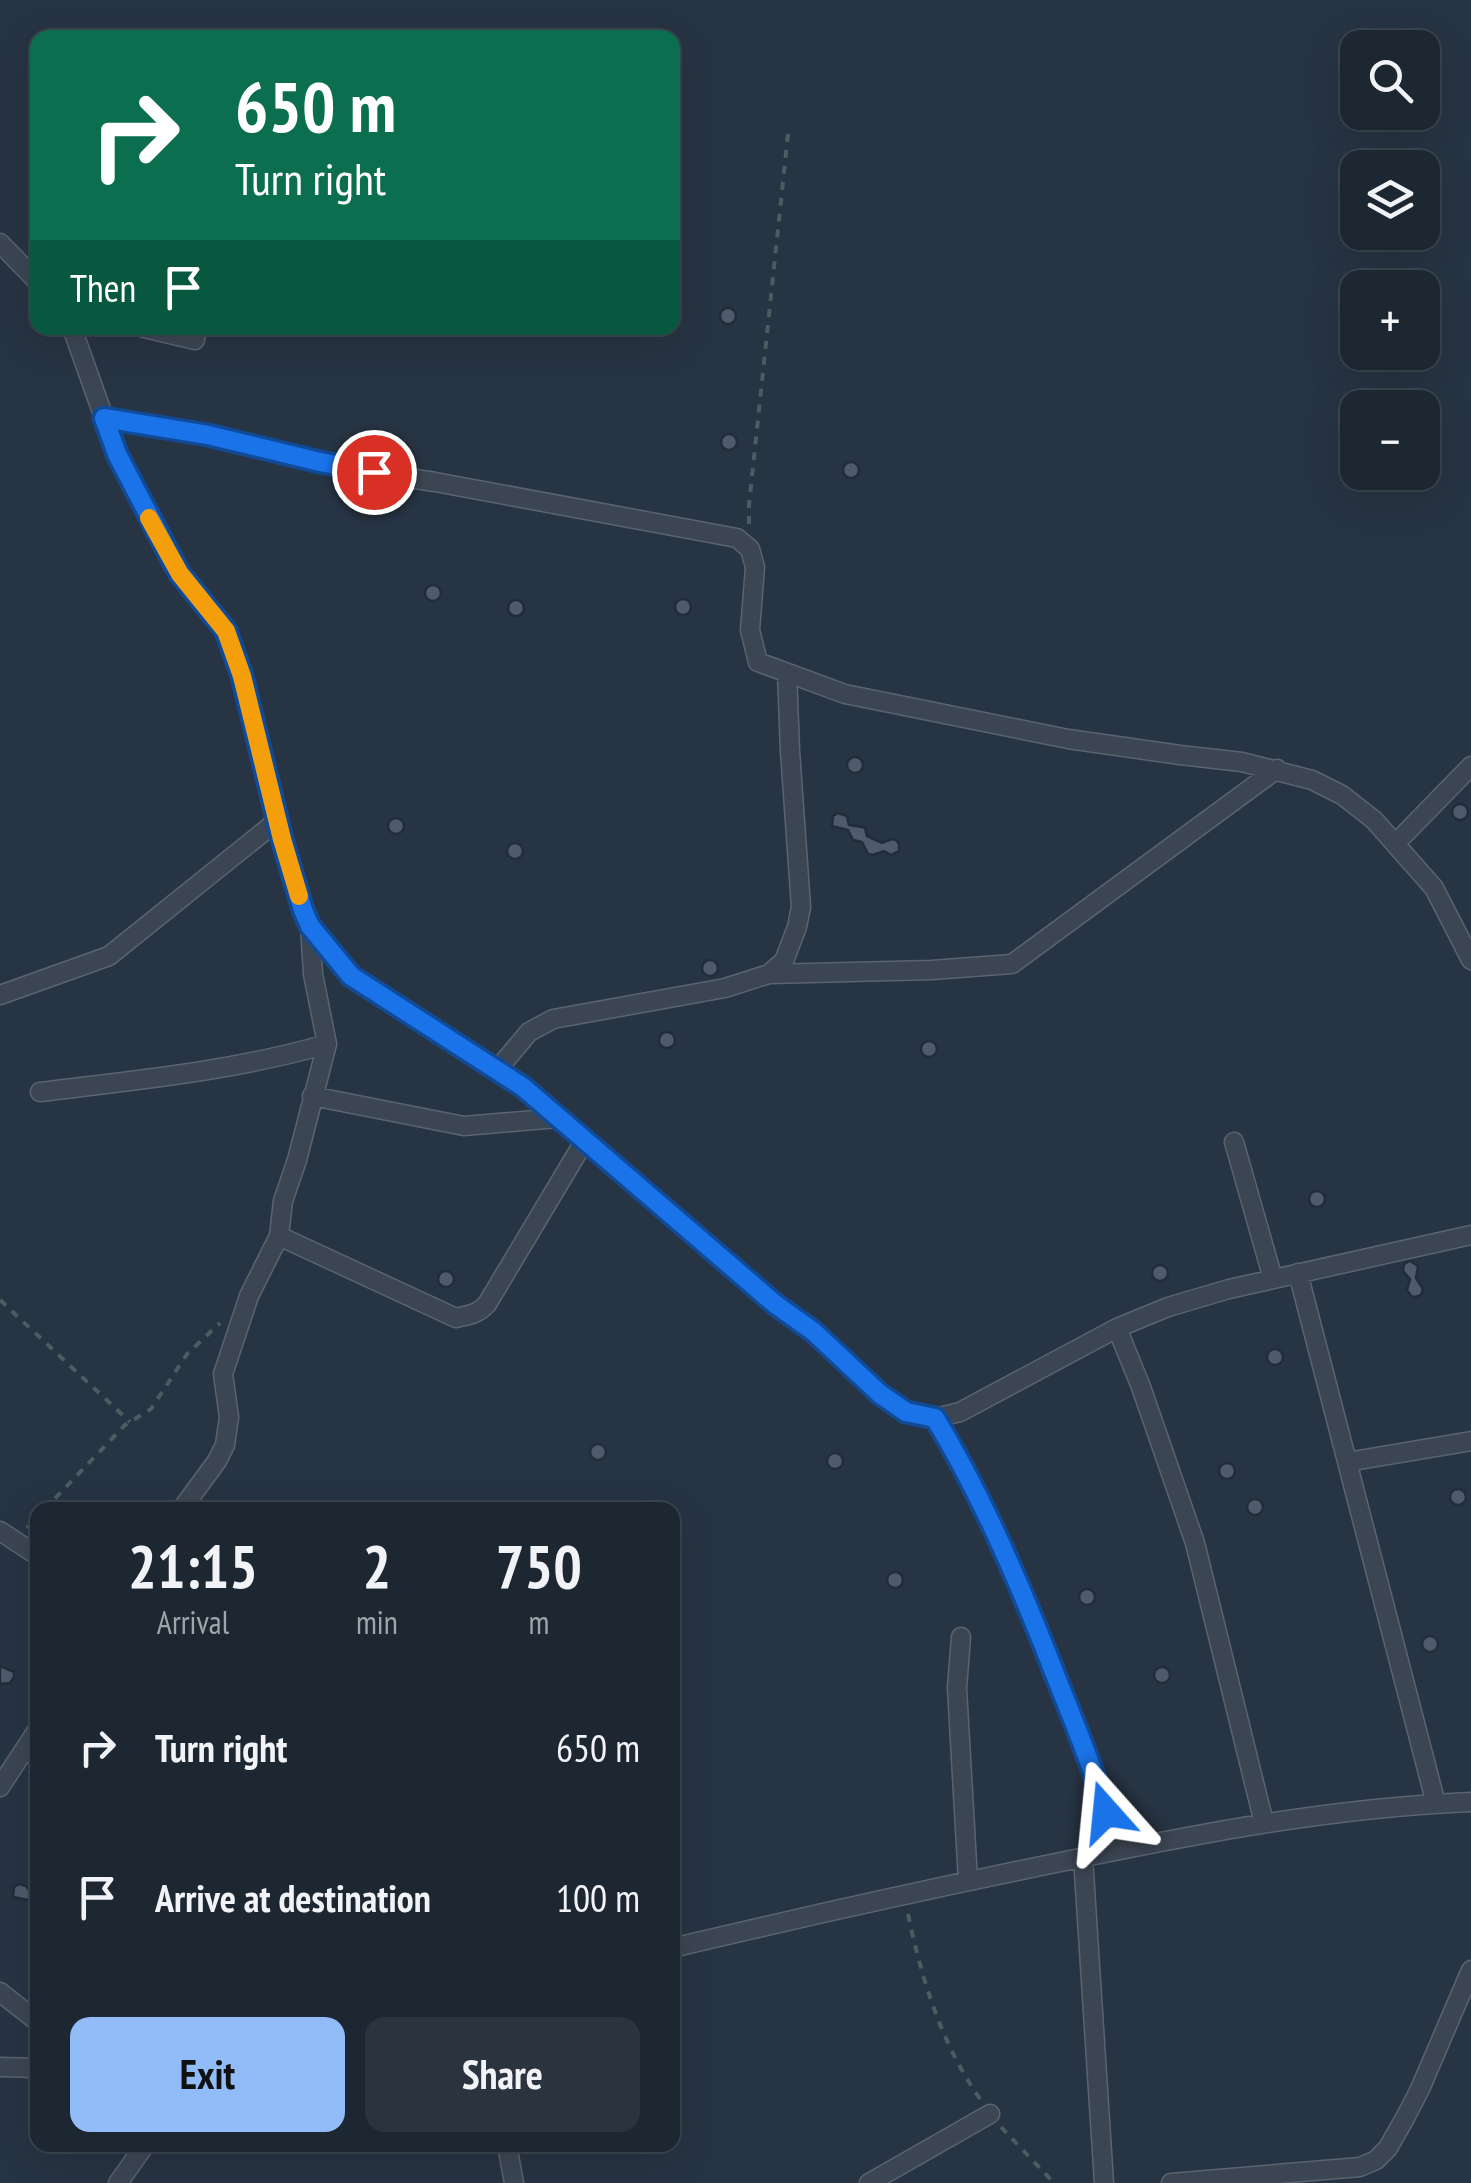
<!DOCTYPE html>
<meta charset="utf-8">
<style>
:root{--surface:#1d2732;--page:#2a333e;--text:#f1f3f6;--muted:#a0a5ac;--line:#3b444d;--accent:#92bcf8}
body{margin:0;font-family:"PT Sans Narrow",sans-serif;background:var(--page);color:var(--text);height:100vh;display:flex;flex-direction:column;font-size:38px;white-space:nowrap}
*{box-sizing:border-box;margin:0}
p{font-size:32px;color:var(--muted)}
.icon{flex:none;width:55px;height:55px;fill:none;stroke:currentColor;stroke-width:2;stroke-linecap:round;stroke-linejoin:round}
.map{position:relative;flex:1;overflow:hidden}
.details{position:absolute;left:30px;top:1502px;width:650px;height:650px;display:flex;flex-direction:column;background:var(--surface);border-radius:20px;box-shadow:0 10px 40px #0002,0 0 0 2px var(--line)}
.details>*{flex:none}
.guide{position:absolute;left:30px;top:30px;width:650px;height:305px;border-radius:20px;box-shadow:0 10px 40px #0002,0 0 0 2px var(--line);background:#0b6e4f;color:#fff;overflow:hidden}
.fabs{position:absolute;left:1340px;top:30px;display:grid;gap:20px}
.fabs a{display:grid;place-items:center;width:100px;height:100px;border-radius:20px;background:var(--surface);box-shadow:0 10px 40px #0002,0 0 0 2px var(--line);font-size:50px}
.pin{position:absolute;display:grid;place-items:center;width:85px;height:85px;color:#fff;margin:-42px;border:5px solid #fff;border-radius:50%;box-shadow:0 2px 10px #0007}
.me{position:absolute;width:110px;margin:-55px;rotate:342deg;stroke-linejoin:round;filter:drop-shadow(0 0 8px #0008)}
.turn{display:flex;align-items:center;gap:35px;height:210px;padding:0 40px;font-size:45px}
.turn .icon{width:130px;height:130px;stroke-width:2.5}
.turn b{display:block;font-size:70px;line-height:85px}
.then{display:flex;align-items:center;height:95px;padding:0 40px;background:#0003;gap:20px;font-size:38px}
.eta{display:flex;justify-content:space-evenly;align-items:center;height:170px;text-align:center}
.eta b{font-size:60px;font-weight:600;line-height:70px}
.button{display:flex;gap:20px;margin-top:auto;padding:20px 40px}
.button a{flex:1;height:115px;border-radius:20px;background:var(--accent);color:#111;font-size:40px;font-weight:600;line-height:115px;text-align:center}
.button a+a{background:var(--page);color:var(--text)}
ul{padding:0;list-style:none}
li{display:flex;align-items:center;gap:30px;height:150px;padding:0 40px}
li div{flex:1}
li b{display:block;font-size:38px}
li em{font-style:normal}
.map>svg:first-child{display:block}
</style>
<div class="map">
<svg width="1471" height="2183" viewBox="0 0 1471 2183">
<rect width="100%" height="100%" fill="#273443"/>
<path fill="#4e5b6c" stroke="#222d3a" stroke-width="2.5" d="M720 316a8 8 0 1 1 16 0a8 8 0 1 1-16 0Z
M721 442a8 8 0 1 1 16 0a8 8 0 1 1-16 0Z
M843 470a8 8 0 1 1 16 0a8 8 0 1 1-16 0Z
M425 593a8 8 0 1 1 16 0a8 8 0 1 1-16 0Z
M675 607a8 8 0 1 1 16 0a8 8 0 1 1-16 0Z
M508 608a8 8 0 1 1 16 0a8 8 0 1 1-16 0Z
M847 765a8 8 0 1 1 16 0a8 8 0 1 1-16 0Z
M1452 812a8 8 0 1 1 16 0a8 8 0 1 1-16 0Z
M838,813L847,816L849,825L862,827L865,828L867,836L882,843L892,839L896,840L899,844V851L891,855L884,851L873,855L868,854L862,842L853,840L848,830L832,826L833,816Z
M388 826a8 8 0 1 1 16 0a8 8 0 1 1-16 0Z
M507 851a8 8 0 1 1 16 0a8 8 0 1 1-16 0Z
M702 968a8 8 0 1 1 16 0a8 8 0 1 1-16 0Z
M659 1040a8 8 0 1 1 16 0a8 8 0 1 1-16 0Z
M921 1049a8 8 0 1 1 16 0a8 8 0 1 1-16 0Z
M1309 1199a8 8 0 1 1 16 0a8 8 0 1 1-16 0Z
M1410,1261L1418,1266L1416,1278L1423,1289L1421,1295L1415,1297L1411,1296L1407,1290L1410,1279L1403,1271L1404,1264Z
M1152 1273a8 8 0 1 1 16 0a8 8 0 1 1-16 0Z
M438 1279a8 8 0 1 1 16 0a8 8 0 1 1-16 0Z
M1267 1357a8 8 0 1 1 16 0a8 8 0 1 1-16 0Z
M590 1452a8 8 0 1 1 16 0a8 8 0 1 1-16 0Z
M827 1461a8 8 0 1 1 16 0a8 8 0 1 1-16 0Z
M1219 1471a8 8 0 1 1 16 0a8 8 0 1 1-16 0Z
M1450 1497a8 8 0 1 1 16 0a8 8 0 1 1-16 0Z
M1247 1507a8 8 0 1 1 16 0a8 8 0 1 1-16 0Z
M887 1580a8 8 0 1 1 16 0a8 8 0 1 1-16 0Z
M1079 1597a8 8 0 1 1 16 0a8 8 0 1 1-16 0Z
M1422 1644a8 8 0 1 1 16 0a8 8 0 1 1-16 0Z
M0,1666L14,1672V1677L10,1683L0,1684Z
M1154 1675a8 8 0 1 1 16 0a8 8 0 1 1-16 0Z
M19,1884L26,1886L38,1902L13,1897L14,1887Z"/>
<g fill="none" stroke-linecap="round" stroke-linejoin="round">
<g stroke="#5a6470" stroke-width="21">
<path id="street" d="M0,243L38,282
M72,328L117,454L142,505L180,575L226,631L242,676L282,839L303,910L310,926L351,976L523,1087L775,1304L814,1332L880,1393L906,1412L935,1418L960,1412L1117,1328L1168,1307L1229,1289L1471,1235
M144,328L195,340L197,328
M105,418L208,435L344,468L435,482L737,538L750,549L755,567L750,630L758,662L845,694L1068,739L1180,755L1242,762L1312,780L1342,795L1374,820L1434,888L1471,960
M1395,844L1471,766
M769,974L932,970L1012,964L1277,769
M0,995L109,956L277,821
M498,1069L529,1032L553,1019L725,988L769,974L784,961L797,927L801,907L790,751L787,673
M40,1092C137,1080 233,1071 327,1044
M312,1096L464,1126L558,1118
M1234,1142L1273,1279
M279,1236L456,1318C469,1315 478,1314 487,1304L585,1140
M1298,1273L1436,1804
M1117,1328L1141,1387L1195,1543L1264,1823
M935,1418L961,1461L1029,1606L1095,1774L1118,1849
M1347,1462L1471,1441
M181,1510L217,1461L225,1445L229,1417L223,1374L249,1296L279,1236L283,1201L297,1160L327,1044L313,974L310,927
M0,1531L38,1556
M961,1637L957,1688L968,1881
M0,1787L38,1729
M1083,1857L1104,2183
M672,1948C798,1918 924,1890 1051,1864C1191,1835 1327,1808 1471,1802
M0,1992L38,2022
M0,2067L38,2068
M507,2145L514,2183
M118,2183L145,2145
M869,2183L990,2114
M1171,2183L1360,2167L1376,2160L1388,2148L1405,2118L1420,2089L1471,1970"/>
</g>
<path stroke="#485e60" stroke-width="4" stroke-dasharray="8 8" stroke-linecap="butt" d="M749,524V505L788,134
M0,1300L130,1422
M44,1510L125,1425L151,1409L187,1354L220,1323
M27,1528L38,1517
M908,1914C922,1980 941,2043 980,2099
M1001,2127L1054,2183"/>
<use href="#street" stroke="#3c4653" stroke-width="18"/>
</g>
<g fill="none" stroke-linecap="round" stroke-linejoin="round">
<g stroke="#114b97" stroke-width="25">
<path id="route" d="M374,472L320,462L208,435L104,418L117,454L170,556L180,574L226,631L242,676L282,839L303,910L310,926L351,976L523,1087L775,1304L814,1332L880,1394L906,1412L935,1418C985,1501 1023,1592 1058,1682C1075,1725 1093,1767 1106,1812"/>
</g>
<use href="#route" stroke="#1a73e8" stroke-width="18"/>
<path stroke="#f59e0b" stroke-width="18" d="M149,518L180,574L226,631L242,676L282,839L299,896"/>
</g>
</svg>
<div class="fabs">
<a><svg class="icon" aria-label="search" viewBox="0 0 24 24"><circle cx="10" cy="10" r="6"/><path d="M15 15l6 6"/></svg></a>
<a><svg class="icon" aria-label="layers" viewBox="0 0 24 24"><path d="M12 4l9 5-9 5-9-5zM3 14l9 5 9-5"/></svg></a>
<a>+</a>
<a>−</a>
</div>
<div class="pin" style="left:374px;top:472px;background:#d93025"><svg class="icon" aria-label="arrive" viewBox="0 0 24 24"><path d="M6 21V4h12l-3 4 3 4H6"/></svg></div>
<svg class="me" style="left:1106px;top:1812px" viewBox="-20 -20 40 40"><path d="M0-17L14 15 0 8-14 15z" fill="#1a73e8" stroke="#fff" stroke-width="4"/></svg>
<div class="guide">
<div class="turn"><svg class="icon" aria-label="right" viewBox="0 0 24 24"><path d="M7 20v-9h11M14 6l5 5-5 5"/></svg><div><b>650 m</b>Turn right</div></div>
<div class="then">Then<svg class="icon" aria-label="arrive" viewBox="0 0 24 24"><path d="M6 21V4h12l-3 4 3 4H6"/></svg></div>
</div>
<section class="details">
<div class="eta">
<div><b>21:15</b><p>Arrival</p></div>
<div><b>2</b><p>min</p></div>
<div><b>750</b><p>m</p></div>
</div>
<ul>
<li><svg class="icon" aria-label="right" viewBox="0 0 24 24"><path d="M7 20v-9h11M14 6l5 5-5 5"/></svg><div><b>Turn right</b></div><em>650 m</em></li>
<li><svg class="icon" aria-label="arrive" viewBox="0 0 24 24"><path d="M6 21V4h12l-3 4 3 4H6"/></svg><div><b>Arrive at destination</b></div><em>100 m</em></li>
</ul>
<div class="button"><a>Exit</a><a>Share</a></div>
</section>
</div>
